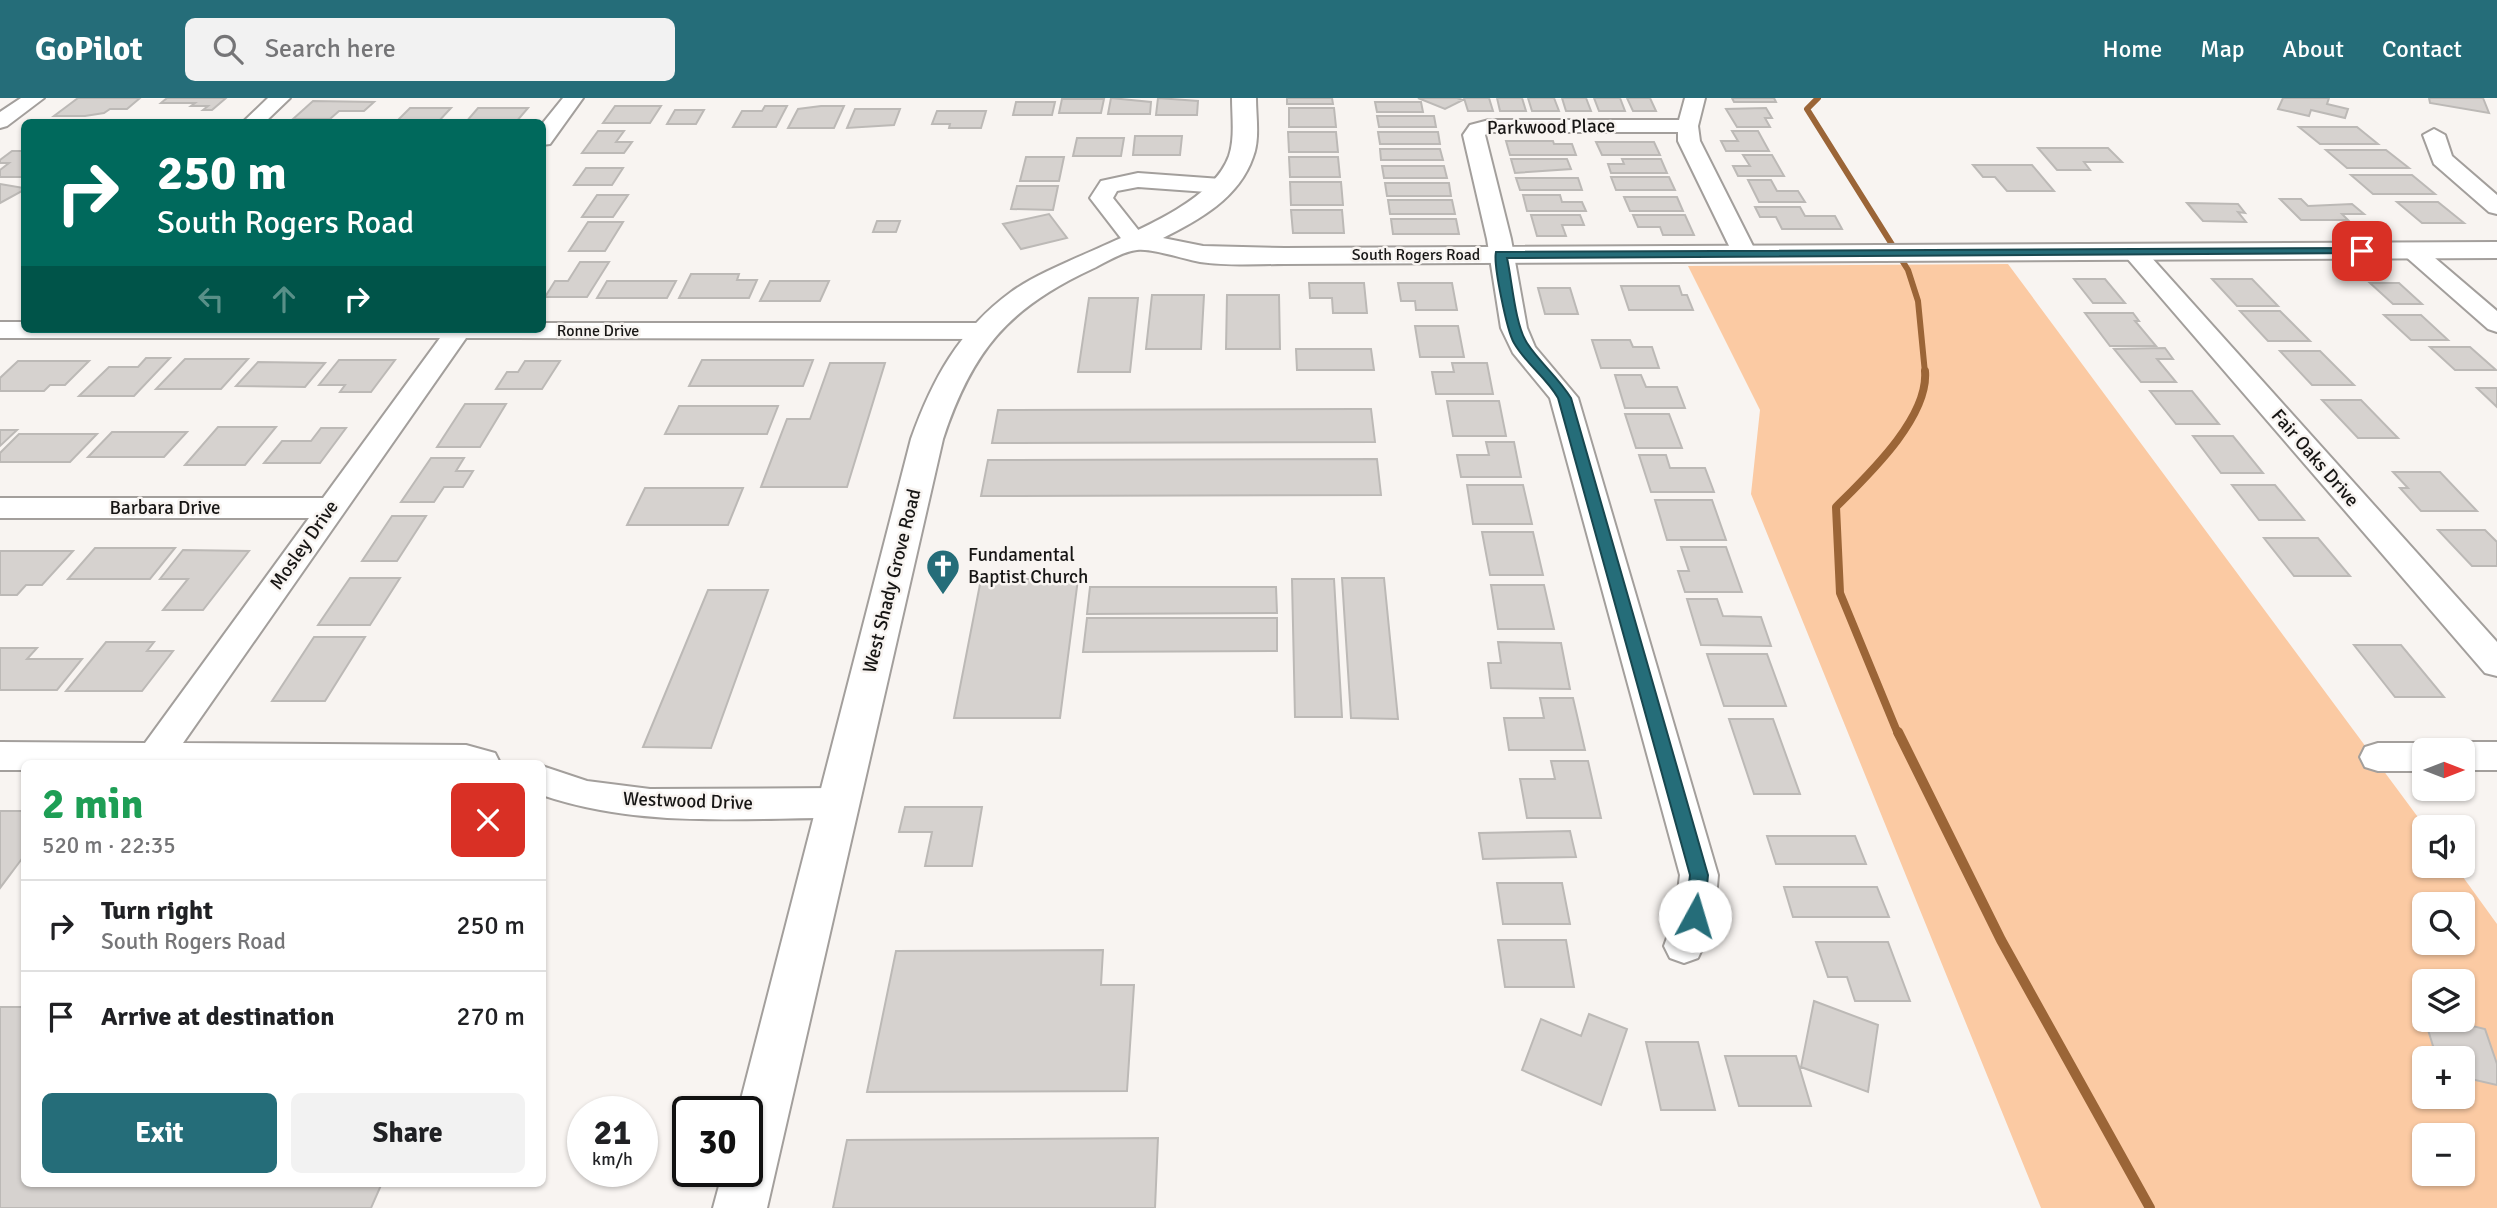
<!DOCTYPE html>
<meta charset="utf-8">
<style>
:root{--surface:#fff;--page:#f2f2f2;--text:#202124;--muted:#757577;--line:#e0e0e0;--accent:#256d79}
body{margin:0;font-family:Signika,sans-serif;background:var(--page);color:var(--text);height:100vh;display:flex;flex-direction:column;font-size:26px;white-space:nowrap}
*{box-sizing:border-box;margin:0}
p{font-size:23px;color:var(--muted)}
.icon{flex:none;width:38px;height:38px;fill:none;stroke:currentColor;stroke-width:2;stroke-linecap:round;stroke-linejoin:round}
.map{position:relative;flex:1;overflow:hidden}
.drawer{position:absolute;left:21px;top:662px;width:525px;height:427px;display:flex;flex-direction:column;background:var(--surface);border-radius:10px;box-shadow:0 2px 5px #0004}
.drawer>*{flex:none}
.banner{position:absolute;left:21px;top:21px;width:525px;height:214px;border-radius:10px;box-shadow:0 2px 5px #0004;background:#00695c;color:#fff;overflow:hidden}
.needle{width:46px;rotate:90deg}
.buttons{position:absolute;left:2412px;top:640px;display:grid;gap:14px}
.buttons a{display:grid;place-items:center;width:63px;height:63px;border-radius:10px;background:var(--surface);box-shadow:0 2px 5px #0004;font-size:35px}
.speed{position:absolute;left:567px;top:998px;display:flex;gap:14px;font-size:35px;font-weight:700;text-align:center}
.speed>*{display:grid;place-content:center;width:91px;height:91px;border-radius:50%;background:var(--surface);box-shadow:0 2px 5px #0004;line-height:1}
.speed small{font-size:18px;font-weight:400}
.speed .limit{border:4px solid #111;border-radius:10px;background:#fff;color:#111}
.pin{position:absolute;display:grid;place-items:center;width:60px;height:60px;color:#fff;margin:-30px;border-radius:14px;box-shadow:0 4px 10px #0006}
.me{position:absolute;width:77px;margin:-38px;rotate:6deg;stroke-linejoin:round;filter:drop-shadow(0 0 5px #0008)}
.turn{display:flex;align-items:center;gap:24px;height:147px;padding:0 21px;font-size:32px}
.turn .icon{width:91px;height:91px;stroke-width:2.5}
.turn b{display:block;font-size:49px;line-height:60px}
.lanes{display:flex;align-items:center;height:66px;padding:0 21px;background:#0003;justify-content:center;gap:35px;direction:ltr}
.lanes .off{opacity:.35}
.round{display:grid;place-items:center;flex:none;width:74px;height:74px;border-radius:10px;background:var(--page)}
.overview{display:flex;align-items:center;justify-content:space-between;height:119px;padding:0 21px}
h1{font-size:42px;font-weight:700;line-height:52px;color:#1e9e55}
.action{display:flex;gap:14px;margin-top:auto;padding:14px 21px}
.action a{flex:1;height:80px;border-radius:10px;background:var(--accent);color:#fff;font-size:28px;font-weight:700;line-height:80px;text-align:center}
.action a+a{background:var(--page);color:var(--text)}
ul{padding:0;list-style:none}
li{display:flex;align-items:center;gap:21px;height:91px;padding:0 21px;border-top:2px solid var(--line)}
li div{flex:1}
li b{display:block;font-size:26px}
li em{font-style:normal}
header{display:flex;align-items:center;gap:42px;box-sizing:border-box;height:98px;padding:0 35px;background:var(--accent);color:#fff}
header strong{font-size:33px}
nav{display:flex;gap:38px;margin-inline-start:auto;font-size:24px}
.search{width:490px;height:63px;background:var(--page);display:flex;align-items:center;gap:18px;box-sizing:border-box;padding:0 24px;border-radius:10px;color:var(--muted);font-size:26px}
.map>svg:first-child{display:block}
</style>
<header>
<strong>GoPilot</strong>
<div class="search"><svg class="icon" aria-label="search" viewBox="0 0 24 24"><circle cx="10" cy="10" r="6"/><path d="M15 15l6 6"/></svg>Search here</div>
<nav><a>Home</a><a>Map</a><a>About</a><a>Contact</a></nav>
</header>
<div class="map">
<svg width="2497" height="1110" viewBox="0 0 2497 1110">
<rect width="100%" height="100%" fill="#f8f4f1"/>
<path fill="#fbcaa3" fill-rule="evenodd" d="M2008,166L2426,730L2424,768H2455L2497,826V1110H2041L1751,396L1760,312L1688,168ZM2424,807H2462V845H2424ZM2424,884H2462V922H2424ZM2424,961H2462V999H2424ZM2424,1038H2462V1076H2424Z"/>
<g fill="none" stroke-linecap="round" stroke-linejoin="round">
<path stroke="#9b6537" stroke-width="6" d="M1818,0L1807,11L1908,172L1918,203L1925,275"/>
<path stroke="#9b6537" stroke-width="8" d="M1898,636L1840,495L1836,409C1867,378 1929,320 1925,273"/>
<path stroke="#9b6537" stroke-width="10" d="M1898,634L2001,842L2150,1110"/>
</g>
<path fill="#d6d2cf" stroke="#bcb9b6" stroke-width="2" d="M78,0H140L127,11H110L104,15L85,18H54Z
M167,0H226L212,12H203L208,8H191L195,5H161Z
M1111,0L1151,4L1150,16H1108Z
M1158,0L1198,3L1197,17H1156Z
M1287,0H1332L1333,6H1287Z
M1418,0H1457L1463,2L1445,11Z
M1464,0H1489L1493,13H1468Z
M1497,0H1522L1526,13H1500Z
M1528,0H1554L1559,13H1532Z
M1562,0H1586L1591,13H1566Z
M1594,0H1620L1625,13H1599Z
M1627,0H1650L1656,13H1633Z
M1732,0H1774L1776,4H1734Z
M2283,0H2329L2327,6L2348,11L2345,20L2311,12L2309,18L2278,11Z
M2429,0H2483L2489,15L2430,5Z
M1062,1H1104L1101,15H1059Z
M313,3L374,4L364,13H339L330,21H293Z
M1016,4H1055L1052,17H1013Z
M1375,4H1421L1423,14H1377Z
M615,8H661L650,25H603Z
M765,8H787L776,29H733L742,13H762Z
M821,8H844L834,30H788L798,11Z
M410,10H451L438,24H396Z
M478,10H528L516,24H466Z
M1289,10H1334L1336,29H1289Z
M1766,10L1772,20H1765L1770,29H1737L1726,11Z
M855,11H900L894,27L847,30Z
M675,12H704L696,26H667Z
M937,13H986L981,30H949L950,26H932Z
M1377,18H1434L1436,29H1379Z
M2299,29H2357L2378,46H2320Z
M598,33H624L616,44H632L624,55H582Z
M1732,33H1758L1769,53H1726L1721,43H1738Z
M1288,34H1336L1338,54H1289Z
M1378,34H1438L1440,46H1380Z
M1135,38H1182L1180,57H1133Z
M1077,40H1124L1121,58H1073Z
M1506,43H1553L1554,46H1572L1576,57H1510Z
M1596,44H1654L1660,57H1602Z
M2038,50H2108L2122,64H2084L2090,72H2057Z
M1380,51H1440L1443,62H1381Z
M2326,52H2386L2409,70H2347Z
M12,53H24V79H0V72L9,65H0V62Z
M1743,57H1772L1784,78H1738L1733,68H1750Z
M1026,59H1064L1059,83H1020Z
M1289,59H1338L1340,79H1290Z
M1511,61H1567L1571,71L1515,75Z
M1622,61H1661L1667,75H1611L1608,66H1624Z
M1973,67H2032L2054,93H2007L1995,79H1983Z
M1382,68H1444L1447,80H1384Z
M586,70H623L612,87H574Z
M2351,77H2412L2435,96H2373Z
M1611,79H1669L1675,92H1616Z
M1516,80H1578L1582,92H1520Z
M1748,82H1771L1777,93H1798L1805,104H1759Z
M1290,84H1341L1343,107H1291Z
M1385,85H1449L1451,98H1387Z
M0,86L24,90V92L0,105Z
M1017,88H1058L1053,112L1011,111Z
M597,97H628L613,119H582Z
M1523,97H1560L1562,104H1582L1586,113H1527Z
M1624,99H1677L1683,113H1630Z
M2280,101H2301L2308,108L2352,106L2364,116H2342L2348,122H2301Z
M1388,102H1452L1455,116H1390Z
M2397,104H2438L2464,125H2422Z
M2187,105L2238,106L2245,115L2238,114L2246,124L2203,123Z
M1755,109H1800L1805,118H1835L1842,131H1782L1776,119H1760Z
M1291,112H1342L1344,135H1293Z
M1049,116L1067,140L1021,151L1003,126Z
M1531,117H1580L1584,127H1562L1566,138H1537Z
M1633,117H1685L1694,137H1663L1660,129H1638Z
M1391,121H1456L1459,136H1393Z
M877,123H900L896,134H873Z
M588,124H623L605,153H569Z
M580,164H609L587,199H545L555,183H568Z
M691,176H739L737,182H757L749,200H679Z
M2074,181H2105L2125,205H2093Z
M2212,181H2252L2278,208H2237Z
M607,183H676L667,200H597Z
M770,183H829L820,203H760Z
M1309,185H1364L1367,215H1333L1332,200H1310Z
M1398,185H1452L1457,212H1416L1415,203H1401Z
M2370,185H2399L2422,206H2393Z
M1621,188H1679L1682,197H1687L1693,212H1629Z
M1538,190H1570L1578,216H1545Z
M1152,197H1204L1201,251H1146Z
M1227,197H1279L1280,251H1226Z
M1089,200H1138L1130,274H1078Z
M2240,213H2280L2310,243H2268Z
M2085,215H2133L2139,223H2135L2156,248H2110Z
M2384,217H2421L2448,242H2411Z
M1415,228H1458L1464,259H1420Z
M1592,242H1630L1633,249H1652L1659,270H1601Z
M2430,249H2470L2496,272H2455Z
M2165,250L2173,261H2157L2176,284H2141L2114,251Z
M1296,251H1371L1374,272H1297Z
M2280,253H2320L2354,287H2312Z
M146,260H170L134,298H79L109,269H138Z
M185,261H248L221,291H156Z
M339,262H395L371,294H340L345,287H319Z
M702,262H813L803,288H689Z
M18,263H89L65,287H50L44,293H0V280Z
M525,263H560L542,291H496L507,274H518Z
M258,264L325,265L305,289L236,288Z
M830,265H885L847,389H761L787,321H810Z
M1452,265H1487L1493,296H1436L1432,274H1454Z
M1615,277H1641L1646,289H1677L1685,310H1625Z
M2477,290H2497V309Z
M2150,293H2192L2219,326H2176Z
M2322,302H2361L2398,340H2358Z
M1447,303H1499L1506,338H1453Z
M465,306H506L480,349H437Z
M679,308H778L767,336H665Z
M1356,311H1371L1375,344L992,345L998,312Z
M1625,316H1669L1682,350H1636Z
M218,329H276L245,367H185Z
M321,330H346L320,365H264L282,343H311Z
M0,332H17L0,348Z
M112,334H187L164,359H88Z
M19,336H97L70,364H0V355Z
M2193,338H2233L2263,375H2221Z
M1486,344H1514L1521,379H1461L1457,357H1489Z
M1639,357H1666L1670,370H1705L1714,394H1651Z
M431,360H464L456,373H473L463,389H444L434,404H401Z
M1377,361L1381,397L981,398L988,362Z
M2393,374H2440L2477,413H2421L2400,390H2408Z
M1467,387H1523L1532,426H1473Z
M2232,387H2275L2304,422H2259Z
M645,390H743L728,427H627Z
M1655,402H1712L1726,442H1667Z
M392,418H426L397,463H362Z
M2438,432H2485L2497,444V468H2472Z
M1482,434H1533L1543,477H1490Z
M2264,440H2318L2350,478H2294Z
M1681,449H1726L1742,494H1685L1678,473H1689Z
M95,450H175L150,481H68Z
M183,452L249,453L203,512H163L188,481H160Z
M0,453H73L42,487H26L17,497H0Z
M350,480H400L370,527H318Z
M1342,480H1384L1398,621L1351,620Z
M981,481H1078L1060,620H954Z
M1292,481H1334L1342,619H1295Z
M1491,487H1544L1554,531H1498Z
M1090,489H1276L1277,515L1087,516Z
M708,492H768L711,650L643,649Z
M1687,501H1717L1723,518L1761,519L1771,548L1701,547Z
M1087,520H1277V553L1083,554Z
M314,539H365L325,603H272Z
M106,544H154L147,553H173L142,593H66Z
M1498,544L1561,545L1570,591L1491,590L1488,565H1501Z
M2354,547H2401L2444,599H2395Z
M0,550H37L27,561H82L57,592H0Z
M1707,556H1767L1786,608H1724Z
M1540,600H1573L1585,652H1509L1504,620H1544Z
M1729,621H1773L1800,696H1754Z
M1551,663H1588L1601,720H1527L1520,681H1555Z
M905,709H982L972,768H925L932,734H899Z
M0,713H24V758L0,790Z
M1570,733L1576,759L1483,761L1479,735Z
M1767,738H1855L1866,766H1776Z
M1497,785H1562L1570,826H1503Z
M1784,789H1877L1889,819H1793Z
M1498,842H1566L1574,889H1505Z
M1816,844H1888L1910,903H1855L1847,879H1828Z
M1103,852L1101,887H1134L1127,993L867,994L896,853Z
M1814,903L1878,927L1868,994L1801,969Z
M0,909H24V1085H382L371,1110H0Z
M1589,916L1627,931L1601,1007L1522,972L1541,921L1581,938Z
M2425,922H2448L2485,931L2497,966V987L2462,979V961H2437Z
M1646,944H1698L1715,1012H1661Z
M1725,958H1796L1811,1008H1739Z
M1158,1040L1155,1110H833L847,1042Z"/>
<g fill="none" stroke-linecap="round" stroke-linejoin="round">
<g stroke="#a39f9c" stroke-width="4">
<path id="street" d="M21,0H44L7,28L0,30V14Z
M268,0H290L265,24H243Z
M563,0H583L550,46L542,47V26Z
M1685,0H1705L1698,28L1700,43L1757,156L1753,161H1737L1733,156L1678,43V34H1489L1485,37L1511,141L1527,230L1535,249L1578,300L1718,777C1716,807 1711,833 1698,860L1684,865L1670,860L1664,848L1675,818L1680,777L1550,300L1513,255L1501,230L1487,141L1463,37L1470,27L1489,22H1679Z
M2434,31L2445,37L2452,58L2497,97V116L2489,114L2434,66L2423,37Z
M1138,75L1221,81L1232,88L1221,95L1138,89L1117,93L1113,100L1147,143L1143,148H1127L1090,100L1101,83Z
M2413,146L2421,148L2497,213V234L2488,231L2405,158L2401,153L2405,148Z
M2134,147L2142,149L2497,544V578L2485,575L2126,159L2122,154L2126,149Z
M0,224H24V231H542V225H985L994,228L998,233L994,238L985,241L466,240L183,645L466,647L495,655L500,665H24V672H0V644L145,645L309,420H0V400H323L440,240H0Z
M2462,644H2497V672H2462V653H2447L2449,648Z
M2378,645H2424L2438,653H2424V673H2378L2365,669L2360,659L2365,649Z
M542,668L587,683L650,691L837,690L850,695L855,705L850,715L837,720C736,720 640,730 542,697Z"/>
</g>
<g stroke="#a39f9c" stroke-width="4">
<path id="secondary" d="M1232,0H1256C1256,19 1260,41 1253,59C1239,100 1199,122 1163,140L1203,148L1285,150L2497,144V160L1285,166C1257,166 1227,168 1200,164C1183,161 1152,150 1137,152C1123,153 1105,165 1092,171C1008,210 972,253 943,341L767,1110H713L723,1073H747V1013H738L911,341C932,282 959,232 1011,194C1066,154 1206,122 1229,58C1235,40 1232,19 1232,0Z"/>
</g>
<use href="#street" fill="#fff" fill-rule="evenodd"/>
<use href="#secondary" fill="#fff" fill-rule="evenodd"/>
</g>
<path fill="#256d79" stroke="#18474f" stroke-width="2" d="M2362,150L2366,151V155L1507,160C1512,182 1515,227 1527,245C1540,265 1558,279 1571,300L1708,777L1704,818L1701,823H1688L1685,818L1690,777L1558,300C1546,279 1526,266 1514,245C1507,233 1493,166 1496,154Z"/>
<defs>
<g id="church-pin" transform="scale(1.75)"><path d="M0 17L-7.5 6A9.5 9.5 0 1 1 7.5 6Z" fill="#256d79" stroke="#f8f4f1"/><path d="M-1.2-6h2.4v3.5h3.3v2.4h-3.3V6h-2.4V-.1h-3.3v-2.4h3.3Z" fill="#fff"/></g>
</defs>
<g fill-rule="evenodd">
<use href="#church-pin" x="943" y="468"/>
</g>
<g text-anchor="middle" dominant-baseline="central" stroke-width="5" stroke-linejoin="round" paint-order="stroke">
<g font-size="16" fill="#171615" stroke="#f8f4f1">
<text x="1416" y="157">South Rogers Road</text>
<text x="598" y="233">Ronne Drive</text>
</g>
<g font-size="19" fill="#171615" stroke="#f8f4f1">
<text transform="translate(1551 29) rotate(-1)">Parkwood Place</text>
<text transform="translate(2315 360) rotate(49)">Fair Oaks Drive</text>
<text x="165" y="410">Barbara Drive</text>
<text transform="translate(304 447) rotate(-55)">Mosley Drive</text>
<text transform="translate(892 483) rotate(-76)">West Shady Grove Road</text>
<text transform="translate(688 703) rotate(2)">Westwood Drive</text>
</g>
<g font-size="19" fill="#171615" stroke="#f8f4f1" text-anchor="start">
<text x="968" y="457">Fundamental<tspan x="968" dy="22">Baptist Church</tspan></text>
</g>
</g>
</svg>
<div class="buttons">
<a><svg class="needle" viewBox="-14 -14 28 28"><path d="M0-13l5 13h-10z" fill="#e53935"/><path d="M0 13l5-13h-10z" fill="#757577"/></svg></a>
<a><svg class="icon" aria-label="sound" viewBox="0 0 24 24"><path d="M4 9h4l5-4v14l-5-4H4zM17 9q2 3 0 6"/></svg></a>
<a><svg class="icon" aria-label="search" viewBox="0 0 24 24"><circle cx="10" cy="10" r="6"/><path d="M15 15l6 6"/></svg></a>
<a><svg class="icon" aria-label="layers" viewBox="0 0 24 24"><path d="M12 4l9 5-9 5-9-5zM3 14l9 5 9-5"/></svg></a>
<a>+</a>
<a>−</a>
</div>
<div class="speed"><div>21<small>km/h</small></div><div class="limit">30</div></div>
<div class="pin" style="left:2362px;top:153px;background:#d93025"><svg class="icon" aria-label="arrive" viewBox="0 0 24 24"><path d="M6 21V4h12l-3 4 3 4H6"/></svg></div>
<svg class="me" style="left:1695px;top:818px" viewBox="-20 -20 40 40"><circle r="19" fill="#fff"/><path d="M0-13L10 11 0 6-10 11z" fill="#256d79"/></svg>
<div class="banner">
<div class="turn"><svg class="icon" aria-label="right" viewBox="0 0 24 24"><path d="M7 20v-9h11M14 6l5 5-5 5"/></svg><div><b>250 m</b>South Rogers Road</div></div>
<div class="lanes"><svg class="icon off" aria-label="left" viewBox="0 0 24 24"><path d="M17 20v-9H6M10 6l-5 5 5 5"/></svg><svg class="icon off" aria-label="ahead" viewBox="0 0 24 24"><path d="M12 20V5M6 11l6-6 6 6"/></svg><svg class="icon" aria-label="right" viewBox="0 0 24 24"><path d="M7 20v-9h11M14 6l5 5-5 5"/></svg></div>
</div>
<section class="drawer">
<div class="overview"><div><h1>2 min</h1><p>520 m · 22:35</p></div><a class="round" style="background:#d93025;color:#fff"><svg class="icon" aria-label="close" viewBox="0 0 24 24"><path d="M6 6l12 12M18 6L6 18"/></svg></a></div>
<ul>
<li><svg class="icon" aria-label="right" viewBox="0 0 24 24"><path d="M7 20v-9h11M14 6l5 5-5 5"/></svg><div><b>Turn right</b><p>South Rogers Road</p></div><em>250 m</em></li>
<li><svg class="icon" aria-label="arrive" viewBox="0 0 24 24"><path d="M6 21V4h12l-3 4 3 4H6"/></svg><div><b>Arrive at destination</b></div><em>270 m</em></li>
</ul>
<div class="action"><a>Exit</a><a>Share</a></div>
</section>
</div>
